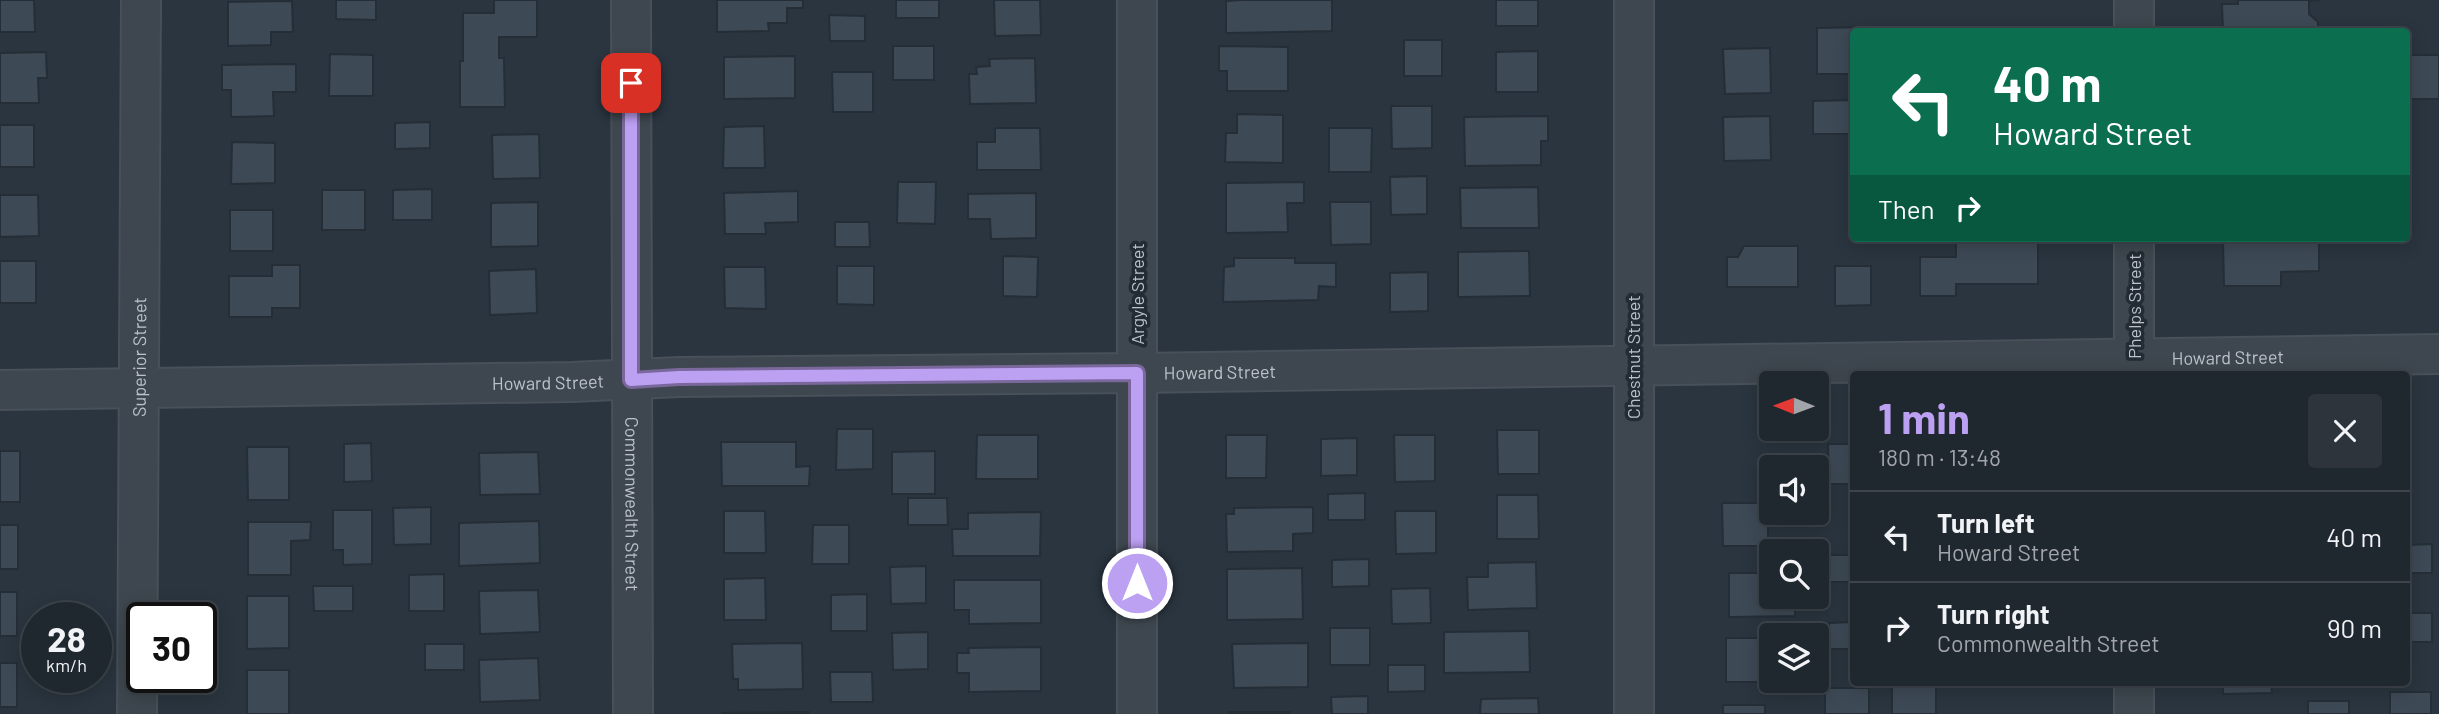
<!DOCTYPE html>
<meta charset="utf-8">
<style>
:root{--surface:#20282f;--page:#2d343b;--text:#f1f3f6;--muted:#a2a6aa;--line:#3d444b;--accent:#bca0f2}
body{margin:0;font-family:Barlow,sans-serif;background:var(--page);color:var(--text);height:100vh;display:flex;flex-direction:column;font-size:26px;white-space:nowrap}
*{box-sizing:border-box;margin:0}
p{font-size:23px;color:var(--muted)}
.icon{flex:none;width:38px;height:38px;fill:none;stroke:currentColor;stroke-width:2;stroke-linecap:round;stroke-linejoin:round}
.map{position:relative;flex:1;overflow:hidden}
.drawer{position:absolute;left:1850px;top:371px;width:560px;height:315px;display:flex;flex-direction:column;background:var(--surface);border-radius:7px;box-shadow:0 4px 18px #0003,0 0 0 2px var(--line)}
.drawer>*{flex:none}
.banner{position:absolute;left:1850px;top:28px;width:560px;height:214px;border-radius:7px;box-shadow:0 4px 18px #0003,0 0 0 2px var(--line);background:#0b6e4f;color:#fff;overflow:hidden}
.needle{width:46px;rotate:271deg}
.controls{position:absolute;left:1759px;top:371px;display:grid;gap:14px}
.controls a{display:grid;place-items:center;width:70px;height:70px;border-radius:7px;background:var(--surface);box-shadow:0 4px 18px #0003,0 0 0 2px var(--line);font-size:35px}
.speed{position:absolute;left:21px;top:602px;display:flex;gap:14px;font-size:35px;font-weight:700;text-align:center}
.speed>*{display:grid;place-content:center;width:91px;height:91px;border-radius:50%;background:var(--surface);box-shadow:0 4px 18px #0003,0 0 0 2px var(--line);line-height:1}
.speed small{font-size:18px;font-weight:400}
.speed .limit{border:4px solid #111;border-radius:10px;background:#fff;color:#111}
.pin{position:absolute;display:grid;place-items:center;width:60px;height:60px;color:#fff;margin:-30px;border-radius:14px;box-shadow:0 4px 10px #0006}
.me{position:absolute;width:77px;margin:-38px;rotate:0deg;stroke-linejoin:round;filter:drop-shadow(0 0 5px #0008)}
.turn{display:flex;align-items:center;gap:24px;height:147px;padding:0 28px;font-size:32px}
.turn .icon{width:91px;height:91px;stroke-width:2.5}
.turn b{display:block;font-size:49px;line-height:60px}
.then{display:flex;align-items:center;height:66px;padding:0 28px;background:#0003;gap:14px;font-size:26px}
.round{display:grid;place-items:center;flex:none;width:74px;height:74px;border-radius:7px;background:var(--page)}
.summary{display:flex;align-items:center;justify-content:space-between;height:119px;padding:0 28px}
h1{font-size:42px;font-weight:700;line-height:52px;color:var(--accent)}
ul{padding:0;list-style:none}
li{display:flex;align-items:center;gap:21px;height:91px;padding:0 28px;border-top:2px solid var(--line)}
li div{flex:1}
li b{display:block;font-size:26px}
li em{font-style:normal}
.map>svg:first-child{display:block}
</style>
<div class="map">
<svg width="2439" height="714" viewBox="0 0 2439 714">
<rect width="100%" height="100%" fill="#2a353f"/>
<path fill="#3d4955" stroke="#252e37" stroke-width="2" d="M0,0H34L35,32H0Z
M336,0H376V20L336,19Z
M494,0H537V37H499V58H504L505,107H460V61H463V13H494Z
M717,0H803V8H787V23H768L769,31L717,32Z
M896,0H939V18H896Z
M994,0H1040L1041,35L995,36Z
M1242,0H1332V31L1226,33V1Z
M1496,0H1538V26H1496Z
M2238,0H2320L2309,1V14L2318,22V32H2223L2222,4H2238Z
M292,1L293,32H271V45L228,46V2Z
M829,15L865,16V41H830Z
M1869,27V32H1853V74H1817V28Z
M1404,40H1442V76H1404Z
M893,46H934V80H893Z
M1219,46L1288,47V91H1227V71H1219Z
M1770,48L1771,93L1725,94L1723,49Z
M1538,51V92H1496V52Z
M46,52L47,78H38L39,103H0V53Z
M330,54L373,55V96H329Z
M2407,55H2439V99H2408Z
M795,56V98L724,99V57Z
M1035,58L1036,103L970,104L969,74H977L976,67L990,66L989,59Z
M296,64V92H273L274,116L231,117V90H222V65Z
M832,72H873V112H833Z
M1853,100V134H1813V101Z
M1391,106H1432V148L1392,149Z
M1237,114L1283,115V163L1225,162L1226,133H1237Z
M1548,116V141H1541V165L1465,166L1464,117Z
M1770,116L1771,160L1724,161L1723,117Z
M430,122V148L395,149V123Z
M0,125H34V167H0Z
M764,126L765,168H723L724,127Z
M995,128H1040L1041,170H977V142H995Z
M1329,128H1372L1371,172H1329Z
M539,134L540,178L493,179L492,135Z
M232,142L275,143V183L231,184Z
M1427,176V214L1391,215L1390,177Z
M898,182H936L935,224L897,223Z
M1304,182V203H1287L1288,232L1226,233V183Z
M1538,187L1539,228H1461L1460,188Z
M432,189V220H393V190Z
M322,190H365V230H322Z
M798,191V222L765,223L766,234H725L724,193Z
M1036,193V238L991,239L990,219H968V194Z
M0,195H38L39,236L0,237Z
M538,202V246L491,247V203Z
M1330,202H1371V244L1331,245Z
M230,210H273V251H230Z
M835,222H869L870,247H835Z
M1956,238H2038V284H1956V296H1920V257H1956Z
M2213,238H2319V271L2281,272V286H2224L2223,240H2213Z
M1744,246H1798V287H1727V257H1738Z
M1529,251L1530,296L1458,297V252Z
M1003,256L1038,257L1037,297L1003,296Z
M1234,258H1295V263H1336V287L1319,286L1318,300L1223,302L1224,267L1234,266Z
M0,261H36V303H0Z
M272,265H300V308H272V317H229V276H272Z
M837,266H874V305L837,304Z
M1835,266H1871V305L1835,306Z
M724,267H765L766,309L725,308Z
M536,269L537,313L490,315L489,271Z
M1428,272V311L1390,312V273Z
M837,429H873V469L836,470Z
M1497,430H1539V474H1498Z
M977,435H1038V479H976Z
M1226,435H1267L1266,478H1226Z
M1394,435H1435V481L1395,482Z
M1357,438V475L1321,476V439Z
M721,442H796V467L810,466L809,486H722Z
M371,443L372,481L344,482V444Z
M1828,444H1853V484H1829Z
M247,447H289V500H248Z
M0,451H20V502H0Z
M935,451V494H892V452Z
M538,452L540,494L480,495L479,453Z
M1365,493V520H1328V494Z
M1497,495H1538L1539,539H1497Z
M908,498H947L948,525H908Z
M1722,503H1768V546H1723Z
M431,507V544L394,545L393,508Z
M1313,507V533L1293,534V551L1227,552L1226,514H1234V508Z
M333,510H372V564L343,565V550H333Z
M724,511H765L766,553H724Z
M1395,511H1436V553L1396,554Z
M1041,512L1040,556H953L952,529H968V513Z
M539,521L540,563L459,566V523Z
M248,522H311L310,540L291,541V575H248Z
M0,525H18V569H0Z
M813,525H849V564H812Z
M2432,544V573H2406V545Z
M1828,555H1853V582H1828Z
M1369,559V586L1332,587V560Z
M1536,562L1537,608L1468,610L1467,577H1488V563Z
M926,566V603L891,604L890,567Z
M1302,568L1303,619L1227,620V569Z
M1729,573H1771V597H1795V616L1729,617Z
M444,574V611H409V575Z
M765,578L766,620H724V579Z
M954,580H1041V623L969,624V610H954Z
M313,586H353V611H314Z
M1430,588L1431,623L1392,624L1391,589Z
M538,590L540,632L480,634L479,591Z
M0,592H17V636H0Z
M867,594V631H831V595Z
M247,596H289V648L247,649Z
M2406,613H2432V642H2406Z
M1853,622V649H1829V623Z
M1330,628H1370V665H1330Z
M1529,631L1530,672L1444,673V632Z
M928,632V669L893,670L892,633Z
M1726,638H1767L1768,682H1726Z
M802,643L803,689L738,690V679H733L732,644Z
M1308,643V687L1234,688L1232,644Z
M425,644H464V670H425Z
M1041,647V691L969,692V673H957V653H969L968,648Z
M538,658L540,700L480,702L479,660Z
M0,663H17V707H0Z
M1388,665H1425V691L1388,692Z
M247,670H289V714H247Z
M830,672H872L873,702H831Z
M2223,682H2271L2272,693L2223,694Z
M1892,687H1936V714H1892Z
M1825,688H1869V714H1825Z
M2390,692H2431V714H2390Z
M1368,696V714H1332L1331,697Z
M1538,698L1539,714H1480L1481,699Z
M2308,701H2349V714H2308Z
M1723,705H1765V714H1723Z
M809,712V714H722V713Z
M1229,712H1290V714H1229Z"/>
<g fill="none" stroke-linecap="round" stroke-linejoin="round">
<g stroke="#485059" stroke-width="42">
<g id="street">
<path id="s1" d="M631,0L633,714"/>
<path d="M1137,0V714"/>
<path d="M2134,32V0"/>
<path d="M2134,238V374"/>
<path id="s2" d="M0,390L572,382L679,377L1137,373L2439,354"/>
<path d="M2134,682V714"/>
<path id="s3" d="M137,714L141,0"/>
<path d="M1634,714V0"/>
</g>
</g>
<use href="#street" stroke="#3e474f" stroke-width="38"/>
</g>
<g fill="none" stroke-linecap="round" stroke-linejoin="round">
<g stroke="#7a689d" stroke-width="18">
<path id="route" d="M631,83V380L679,377L1137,373V583"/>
</g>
<use href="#route" stroke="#bca0f2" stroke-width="12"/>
</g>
<g text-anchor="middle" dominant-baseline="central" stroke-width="7" stroke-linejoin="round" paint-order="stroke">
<g font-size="18" fill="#bbc2ca" stroke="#232c35">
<text transform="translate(1137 294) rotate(-90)">Argyle Street</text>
<text transform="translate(2134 306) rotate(-90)">Phelps Street</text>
<text stroke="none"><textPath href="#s3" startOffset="357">Superior Street</textPath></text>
<text transform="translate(1633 357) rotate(-90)">Chestnut Street</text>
<text stroke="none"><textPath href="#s2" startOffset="2228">Howard Street</textPath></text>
<text stroke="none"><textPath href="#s2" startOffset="1220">Howard Street</textPath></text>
<text stroke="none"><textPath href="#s2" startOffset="548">Howard Street</textPath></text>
<text stroke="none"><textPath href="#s1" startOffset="504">Commonwealth Street</textPath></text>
</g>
</g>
</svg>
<div class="controls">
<a><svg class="needle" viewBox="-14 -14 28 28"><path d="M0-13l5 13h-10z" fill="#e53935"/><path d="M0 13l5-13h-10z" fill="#a2a6aa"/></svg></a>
<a><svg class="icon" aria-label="sound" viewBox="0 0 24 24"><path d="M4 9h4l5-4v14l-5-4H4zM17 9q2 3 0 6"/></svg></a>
<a><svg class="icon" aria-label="search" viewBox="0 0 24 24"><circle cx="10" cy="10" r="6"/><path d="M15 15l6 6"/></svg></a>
<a><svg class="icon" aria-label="layers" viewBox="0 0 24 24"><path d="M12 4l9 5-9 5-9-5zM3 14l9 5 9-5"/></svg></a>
</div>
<div class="speed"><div>28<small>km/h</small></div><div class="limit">30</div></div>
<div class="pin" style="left:631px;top:83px;background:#d93025"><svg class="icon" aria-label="arrive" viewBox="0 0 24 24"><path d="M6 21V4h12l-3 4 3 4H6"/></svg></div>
<svg class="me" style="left:1137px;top:583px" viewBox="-20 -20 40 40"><circle r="17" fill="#bca0f2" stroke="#fff" stroke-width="3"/><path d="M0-11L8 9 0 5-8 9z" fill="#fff"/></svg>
<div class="banner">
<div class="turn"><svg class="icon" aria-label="left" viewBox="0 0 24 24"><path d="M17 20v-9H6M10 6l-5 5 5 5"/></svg><div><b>40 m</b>Howard Street</div></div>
<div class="then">Then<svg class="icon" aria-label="right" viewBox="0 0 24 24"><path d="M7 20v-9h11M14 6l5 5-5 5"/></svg></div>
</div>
<section class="drawer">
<div class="summary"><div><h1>1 min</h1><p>180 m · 13:48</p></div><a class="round"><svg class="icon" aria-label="close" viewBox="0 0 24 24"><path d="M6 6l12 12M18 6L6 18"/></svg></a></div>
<ul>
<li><svg class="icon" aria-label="left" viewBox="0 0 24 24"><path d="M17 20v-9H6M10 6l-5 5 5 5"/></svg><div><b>Turn left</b><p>Howard Street</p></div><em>40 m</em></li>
<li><svg class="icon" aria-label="right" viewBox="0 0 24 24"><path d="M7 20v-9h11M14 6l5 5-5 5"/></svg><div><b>Turn right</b><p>Commonwealth Street</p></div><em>90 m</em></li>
</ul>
</section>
</div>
